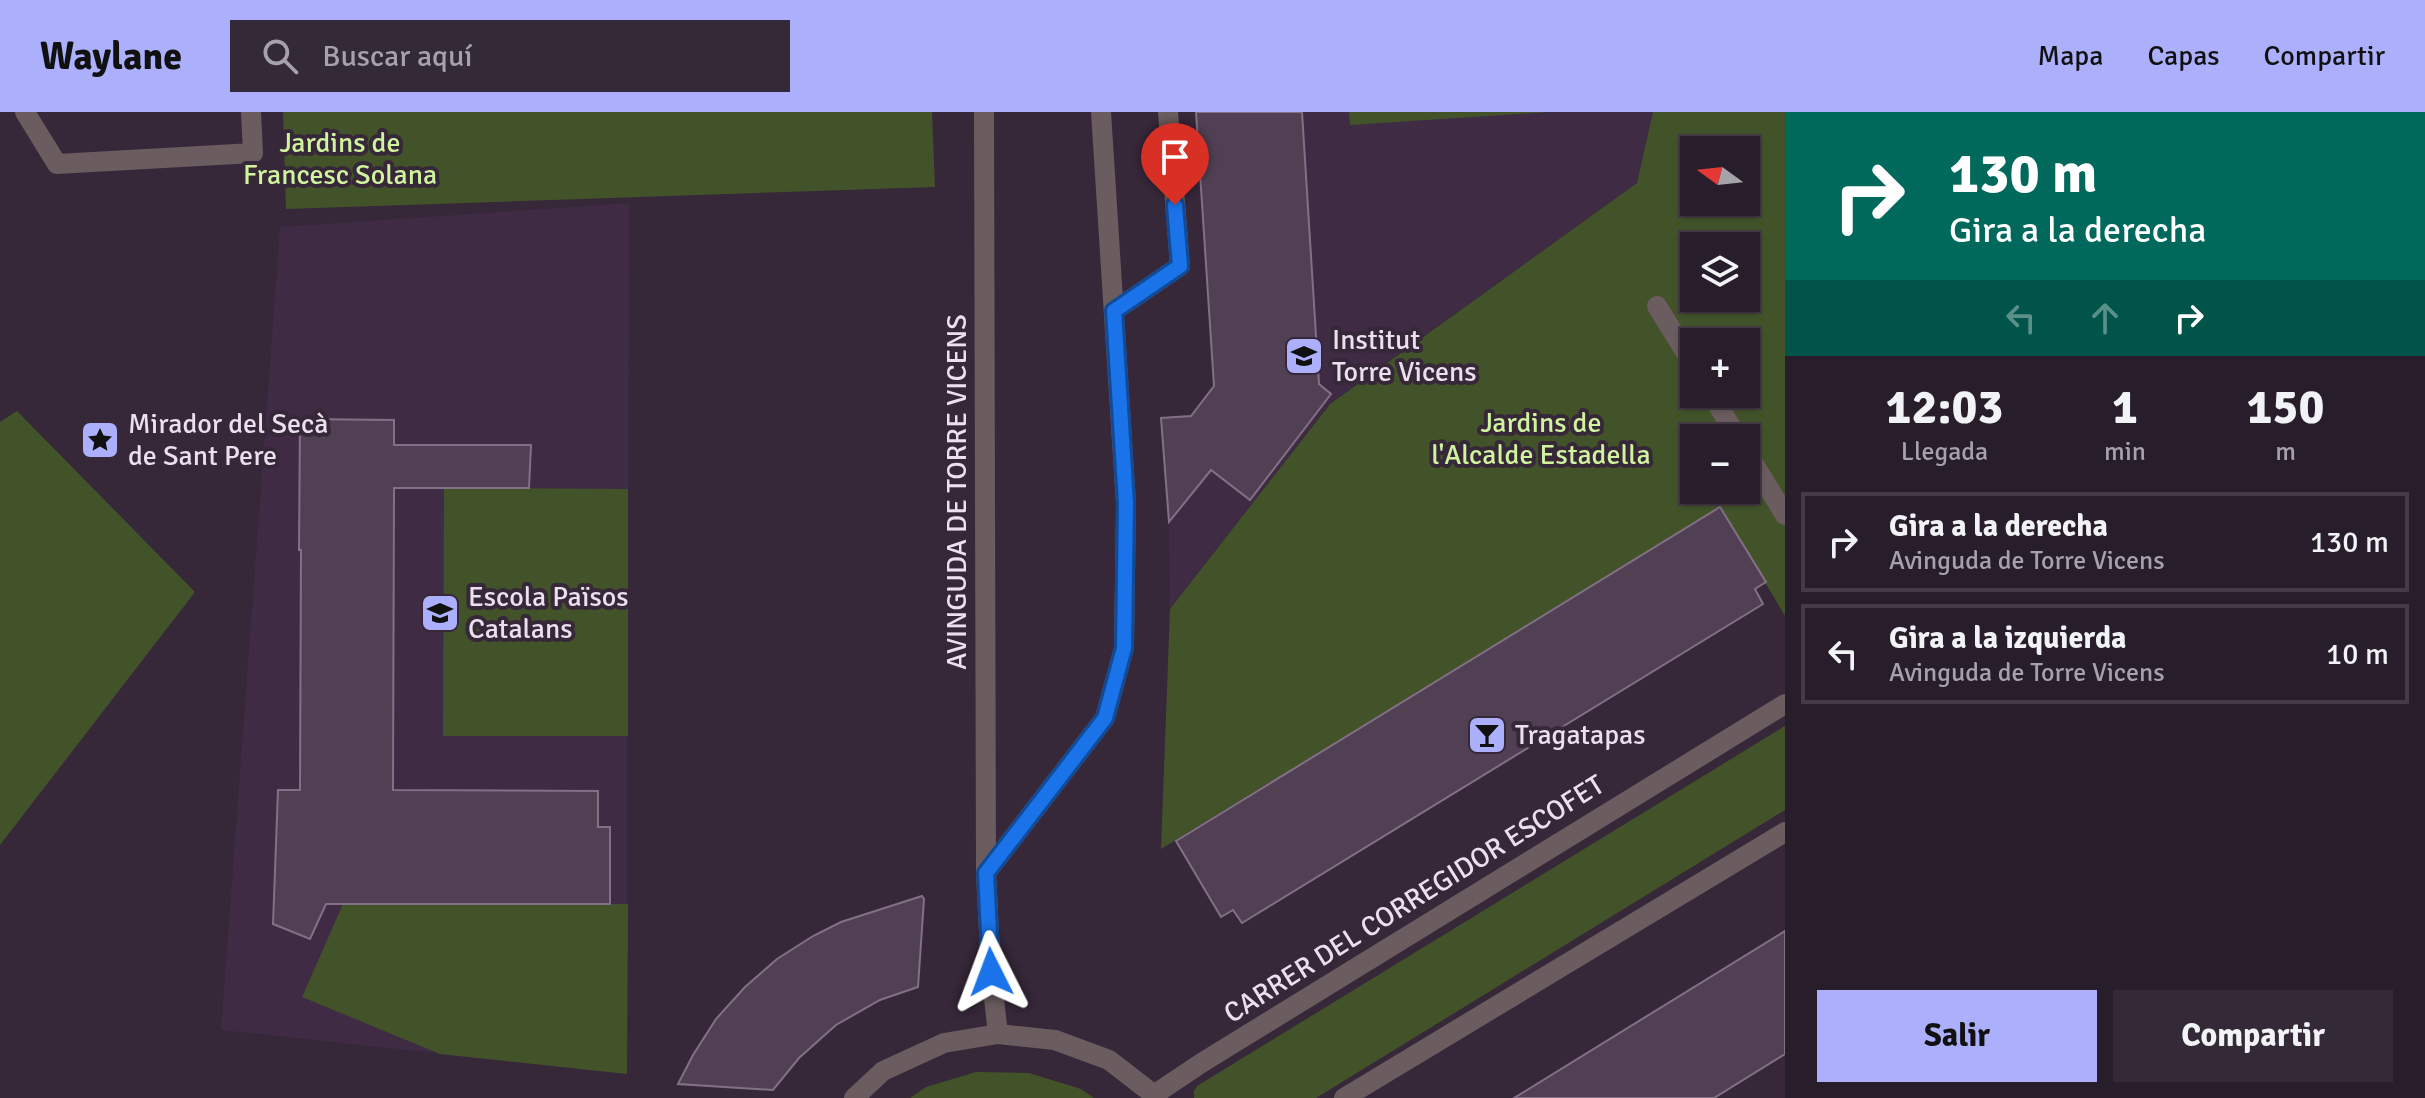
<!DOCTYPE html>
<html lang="es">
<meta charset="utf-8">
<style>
:root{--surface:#281d2b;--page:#342a37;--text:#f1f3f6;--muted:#a5a2a9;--line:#443b47;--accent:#acaffb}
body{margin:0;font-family:Signika,sans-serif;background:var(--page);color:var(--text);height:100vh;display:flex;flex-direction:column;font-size:30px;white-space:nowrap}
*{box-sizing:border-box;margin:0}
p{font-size:26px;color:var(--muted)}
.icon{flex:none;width:44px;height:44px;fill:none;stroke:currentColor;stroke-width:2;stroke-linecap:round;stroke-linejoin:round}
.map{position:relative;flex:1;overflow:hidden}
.details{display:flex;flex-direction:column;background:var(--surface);width:640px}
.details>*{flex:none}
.guide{background:#00695c;color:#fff;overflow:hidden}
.needle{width:52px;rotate:285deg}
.controls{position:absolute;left:1680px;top:24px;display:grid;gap:16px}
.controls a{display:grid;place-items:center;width:80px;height:80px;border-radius:0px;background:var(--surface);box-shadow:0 2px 6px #0004,0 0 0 2px var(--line);font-size:40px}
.pin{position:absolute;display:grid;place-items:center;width:68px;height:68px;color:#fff;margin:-82px -34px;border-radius:50% 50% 50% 0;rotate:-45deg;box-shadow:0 0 8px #0007}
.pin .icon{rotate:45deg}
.me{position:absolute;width:88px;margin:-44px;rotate:357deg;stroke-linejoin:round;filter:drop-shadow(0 0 6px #0008)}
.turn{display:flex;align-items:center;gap:28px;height:168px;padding:0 32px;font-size:36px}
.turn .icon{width:104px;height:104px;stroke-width:2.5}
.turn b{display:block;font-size:56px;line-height:68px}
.lanes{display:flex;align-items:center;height:76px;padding:0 32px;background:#0003;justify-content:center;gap:40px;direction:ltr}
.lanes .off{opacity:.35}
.eta{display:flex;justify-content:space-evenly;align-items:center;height:136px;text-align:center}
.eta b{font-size:48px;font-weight:700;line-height:56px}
.button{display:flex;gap:16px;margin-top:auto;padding:16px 32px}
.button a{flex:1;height:92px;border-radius:0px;background:var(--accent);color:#111;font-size:32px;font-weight:700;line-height:92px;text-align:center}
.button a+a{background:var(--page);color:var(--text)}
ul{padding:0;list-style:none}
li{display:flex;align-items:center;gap:24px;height:100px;margin:0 16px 12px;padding:0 16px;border:4px solid var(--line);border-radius:0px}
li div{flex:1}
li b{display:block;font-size:30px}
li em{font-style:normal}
header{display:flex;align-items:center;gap:48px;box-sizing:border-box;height:112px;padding:0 40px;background:var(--accent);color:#111}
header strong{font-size:38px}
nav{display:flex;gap:44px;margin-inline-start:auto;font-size:28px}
.search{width:560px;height:72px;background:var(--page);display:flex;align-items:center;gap:20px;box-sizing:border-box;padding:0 28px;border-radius:0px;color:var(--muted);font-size:30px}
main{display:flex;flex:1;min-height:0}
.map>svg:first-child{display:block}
</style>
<header>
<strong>Waylane</strong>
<div class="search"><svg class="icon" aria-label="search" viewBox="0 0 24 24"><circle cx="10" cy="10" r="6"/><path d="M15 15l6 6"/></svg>Buscar aquí</div>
<nav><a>Mapa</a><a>Capas</a><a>Compartir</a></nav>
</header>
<main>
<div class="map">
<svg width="1785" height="986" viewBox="0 0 1785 986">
<rect width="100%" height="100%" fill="#362739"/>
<path fill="#3f2b43" d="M1196,0H1653L1637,71L1330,291L1170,497L1169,410L1161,306L1191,303L1214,274Z
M629,91L627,962L221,918L280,115Z"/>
<path fill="#435329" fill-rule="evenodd" d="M283,0H932L935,75L286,97Z
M1349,0H1549L1350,13Z
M1653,0H1785V504L1720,395L1161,737L1170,497L1330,292L1637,71ZM1694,38H1746V90H1694ZM1694,134H1746V186H1694ZM1694,230H1746V282H1694ZM1694,326H1746V378H1694Z
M17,299L195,480L0,733V310Z
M444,376L628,377V624H443Z
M1785,614V698L1316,986H1194V979L1197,974Z
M343,792H628L627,962L440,942L302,885Z
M976,960L1029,961L1081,977L1094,986H910L926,975Z"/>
<path fill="#514054" stroke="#837086" stroke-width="2" d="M1196,0H1302L1319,272L1331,282L1250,388L1211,358L1169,410L1161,306L1191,304L1214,274Z
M300,307L394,308V333H531L529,376H394L393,678L598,679V715H610V792H326L310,827L273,812L278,678H300L301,438H299Z
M1720,395L1766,470L1755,477L1763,492L1242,811L1233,798L1221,805L1176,729Z
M922,784L924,787L918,875L880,888L836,913L799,946L773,978L678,972L693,943L716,907L745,875L777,847L813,824L841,810Z
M1785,819V942L1714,986H1514Z"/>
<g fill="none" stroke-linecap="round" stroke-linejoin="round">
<path stroke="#6a5c5f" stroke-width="20" d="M1657,194L1694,254
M1114,199L1180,154L1168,0
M1711,282L1738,326
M1746,339L1785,403"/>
<path stroke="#6a5c5f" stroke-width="20" d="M25,0L57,52L253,41L251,0
M984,0L986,761L991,860L998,922
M986,761L1105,606L1124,536L1126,391L1101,0"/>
<path stroke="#6a5c5f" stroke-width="20" d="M1155,982L1203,950L1785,592
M854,986L883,959L944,931L998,922L1055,928L1109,948L1158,986
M1344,986L1785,720"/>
</g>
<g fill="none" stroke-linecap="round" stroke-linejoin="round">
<g stroke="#114b97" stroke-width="20">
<path id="route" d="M991,860L986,761L1105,606L1124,536L1126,391L1114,199L1180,154L1175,93"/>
</g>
<use href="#route" stroke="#1a73e8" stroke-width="14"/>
</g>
<defs>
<g id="school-square" transform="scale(2)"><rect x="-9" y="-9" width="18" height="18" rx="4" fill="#acaffb" stroke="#362739"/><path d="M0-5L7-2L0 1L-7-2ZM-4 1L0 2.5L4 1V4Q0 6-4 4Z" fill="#111"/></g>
<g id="sight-square" transform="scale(2)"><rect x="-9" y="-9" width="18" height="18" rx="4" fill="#acaffb" stroke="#362739"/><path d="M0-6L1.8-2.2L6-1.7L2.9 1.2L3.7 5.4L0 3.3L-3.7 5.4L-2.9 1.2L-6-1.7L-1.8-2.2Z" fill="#111"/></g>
<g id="bar-square" transform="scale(2)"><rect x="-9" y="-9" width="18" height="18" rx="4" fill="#acaffb" stroke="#362739"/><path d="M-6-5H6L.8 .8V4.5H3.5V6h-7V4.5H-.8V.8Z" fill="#111"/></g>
</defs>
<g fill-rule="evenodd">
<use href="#school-square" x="1304" y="244"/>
<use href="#sight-square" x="100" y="328"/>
<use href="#school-square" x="440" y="501"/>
<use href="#bar-square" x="1487" y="623"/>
</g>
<g text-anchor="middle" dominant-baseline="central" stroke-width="8" stroke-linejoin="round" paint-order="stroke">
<g font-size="28" fill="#d0f39e" stroke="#362739">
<text x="340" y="31">Jardins de<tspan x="340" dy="32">Francesc Solana</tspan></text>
<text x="1541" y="311">Jardins de<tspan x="1541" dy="32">l'Alcalde Estadella</tspan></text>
</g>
<g font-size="28" fill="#ebe0ed" stroke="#362739" text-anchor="start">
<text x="1332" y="228">Institut<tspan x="1332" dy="32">Torre Vicens</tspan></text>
<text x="128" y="312">Mirador del Secà<tspan x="128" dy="32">de Sant Pere</tspan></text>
<text x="468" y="485">Escola Països<tspan x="468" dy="32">Catalans</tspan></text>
<text x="1515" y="623">Tragatapas</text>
</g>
<g font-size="28" fill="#ebe0ed" stroke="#362739">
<text transform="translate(957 380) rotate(-90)">AVINGUDA DE TORRE VICENS</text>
<text transform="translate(1414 787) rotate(-32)">CARRER DEL CORREGIDOR ESCOFET</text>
</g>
</g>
</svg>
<div class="controls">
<a><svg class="needle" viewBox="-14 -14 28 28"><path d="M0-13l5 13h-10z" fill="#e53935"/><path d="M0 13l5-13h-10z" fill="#a5a2a9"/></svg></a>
<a><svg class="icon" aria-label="layers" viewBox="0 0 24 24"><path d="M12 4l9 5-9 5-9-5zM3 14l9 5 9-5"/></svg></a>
<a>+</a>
<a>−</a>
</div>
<div class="pin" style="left:1175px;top:93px;background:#d93025"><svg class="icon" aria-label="arrive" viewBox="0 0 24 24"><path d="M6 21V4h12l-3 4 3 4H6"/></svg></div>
<svg class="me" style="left:991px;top:860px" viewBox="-20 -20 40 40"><path d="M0-17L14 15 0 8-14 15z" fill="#1a73e8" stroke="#fff" stroke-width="4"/></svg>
</div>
<section class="details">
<div class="guide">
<div class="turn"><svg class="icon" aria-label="right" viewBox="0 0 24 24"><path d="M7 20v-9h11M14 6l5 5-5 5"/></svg><div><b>130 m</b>Gira a la derecha</div></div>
<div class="lanes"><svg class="icon off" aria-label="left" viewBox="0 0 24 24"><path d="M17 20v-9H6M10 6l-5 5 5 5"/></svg><svg class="icon off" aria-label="ahead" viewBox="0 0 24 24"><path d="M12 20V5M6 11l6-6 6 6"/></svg><svg class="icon" aria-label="right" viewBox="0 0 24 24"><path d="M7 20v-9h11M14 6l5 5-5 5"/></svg></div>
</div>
<div class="eta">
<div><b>12:03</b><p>Llegada</p></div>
<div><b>1</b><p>min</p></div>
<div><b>150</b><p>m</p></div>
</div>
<ul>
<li><svg class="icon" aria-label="right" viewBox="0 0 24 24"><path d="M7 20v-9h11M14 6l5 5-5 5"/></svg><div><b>Gira a la derecha</b><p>Avinguda de Torre Vicens</p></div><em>130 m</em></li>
<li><svg class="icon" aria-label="left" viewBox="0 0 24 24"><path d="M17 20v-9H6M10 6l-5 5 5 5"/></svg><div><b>Gira a la izquierda</b><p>Avinguda de Torre Vicens</p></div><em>10 m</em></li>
</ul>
<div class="button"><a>Salir</a><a>Compartir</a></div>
</section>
</main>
